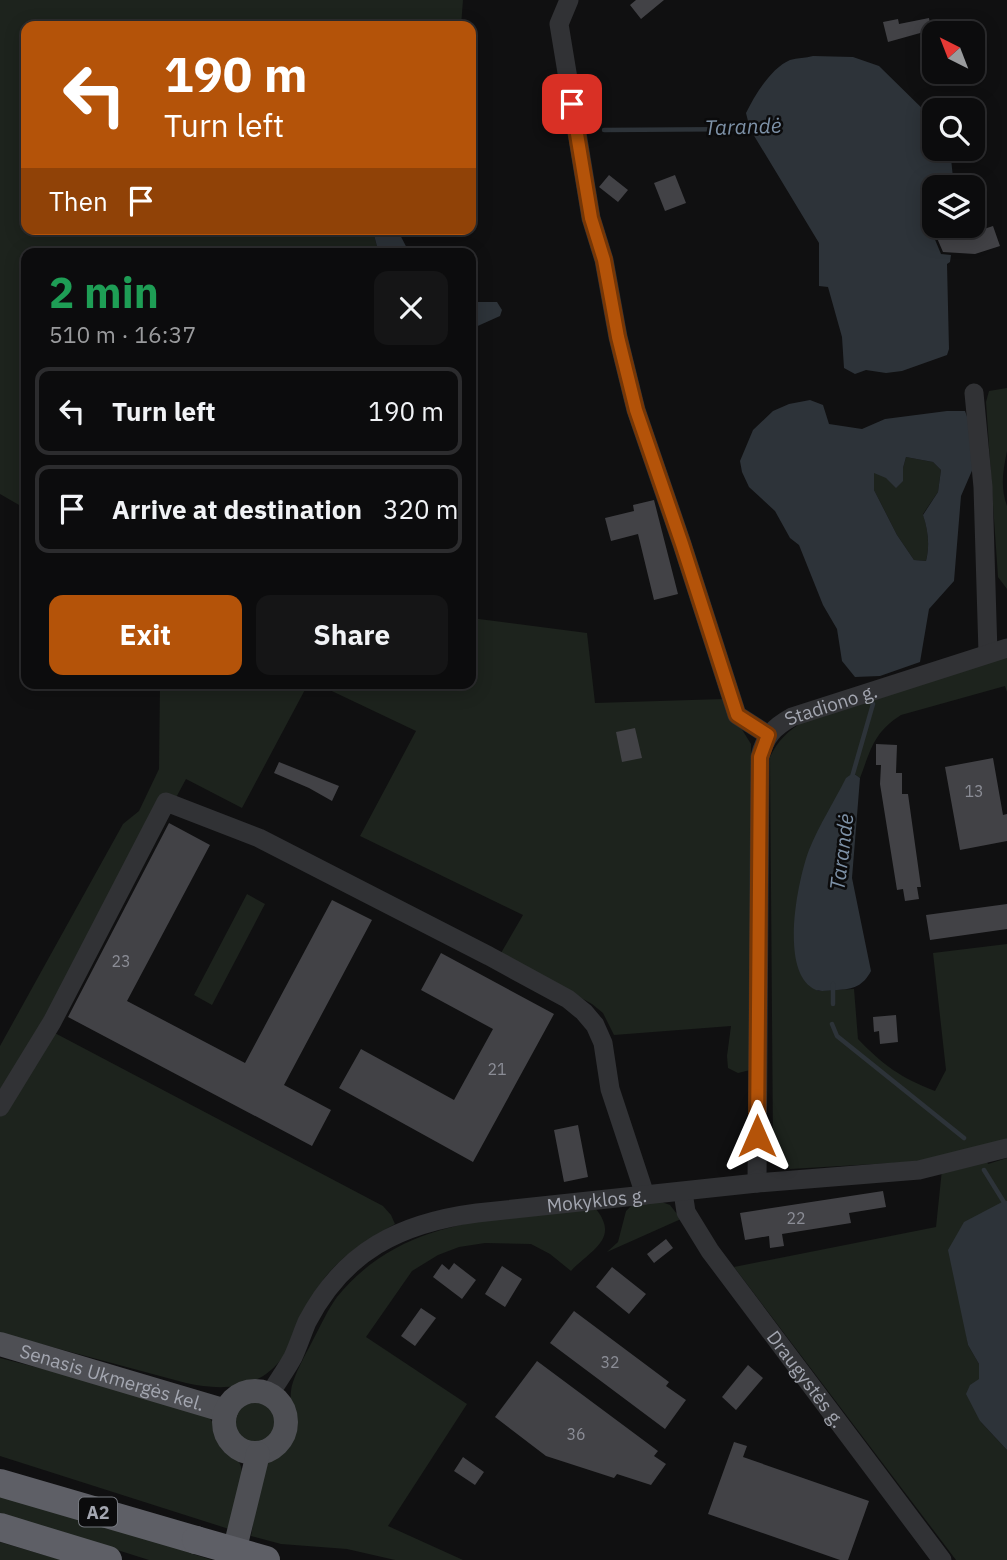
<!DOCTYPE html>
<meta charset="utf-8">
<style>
:root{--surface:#0c0c0d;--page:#151516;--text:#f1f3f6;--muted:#9a9b9d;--line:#2c2c2e;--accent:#b45309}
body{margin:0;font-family:"IBM Plex Sans",sans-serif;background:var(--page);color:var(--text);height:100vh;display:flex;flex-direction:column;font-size:26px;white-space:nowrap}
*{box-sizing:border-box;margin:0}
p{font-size:23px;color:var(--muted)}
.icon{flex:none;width:38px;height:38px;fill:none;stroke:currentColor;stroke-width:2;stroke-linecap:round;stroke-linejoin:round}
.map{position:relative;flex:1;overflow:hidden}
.panel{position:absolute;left:21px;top:248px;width:455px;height:441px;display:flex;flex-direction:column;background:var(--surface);border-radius:14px;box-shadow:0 4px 18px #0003,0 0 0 2px var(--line)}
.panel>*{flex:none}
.banner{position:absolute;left:21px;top:21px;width:455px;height:214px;border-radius:14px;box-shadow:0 4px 18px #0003,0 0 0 2px var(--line);background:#b45309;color:#fff;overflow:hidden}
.needle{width:46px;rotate:318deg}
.fabs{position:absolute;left:922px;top:21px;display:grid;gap:14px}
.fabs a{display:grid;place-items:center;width:63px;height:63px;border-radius:14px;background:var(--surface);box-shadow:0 4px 18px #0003,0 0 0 2px var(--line);font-size:35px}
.pin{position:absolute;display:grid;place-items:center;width:60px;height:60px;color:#fff;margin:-30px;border-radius:14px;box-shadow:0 4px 10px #0006}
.me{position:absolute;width:77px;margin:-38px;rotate:0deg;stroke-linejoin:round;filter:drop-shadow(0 0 5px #0008)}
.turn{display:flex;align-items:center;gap:24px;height:147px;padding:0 28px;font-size:32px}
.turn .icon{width:91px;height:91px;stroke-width:2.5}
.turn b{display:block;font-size:49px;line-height:60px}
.then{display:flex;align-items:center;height:66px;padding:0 28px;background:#0003;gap:14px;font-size:26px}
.round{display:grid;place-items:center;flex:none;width:74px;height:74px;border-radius:14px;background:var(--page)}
.head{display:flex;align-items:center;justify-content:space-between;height:119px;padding:0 28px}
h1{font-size:42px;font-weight:800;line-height:52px;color:#1e9e55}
.button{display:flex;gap:14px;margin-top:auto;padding:14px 28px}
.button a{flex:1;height:80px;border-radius:14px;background:var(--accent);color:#fff;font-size:28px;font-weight:800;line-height:80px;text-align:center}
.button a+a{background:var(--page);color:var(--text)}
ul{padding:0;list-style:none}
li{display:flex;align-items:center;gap:21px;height:88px;margin:0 14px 10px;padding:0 14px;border:4px solid var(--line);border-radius:14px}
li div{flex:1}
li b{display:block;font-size:26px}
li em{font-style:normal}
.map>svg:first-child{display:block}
</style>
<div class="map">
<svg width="1007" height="1560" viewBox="0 0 1007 1560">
<rect width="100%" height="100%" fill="#101011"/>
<path fill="#1d231d" d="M0,0H463L461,26H26V229H379L374,235L379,254H26V509L0,494Z
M1007,388C1007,407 1007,433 1007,451C1003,471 1000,486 1007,506V589L998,577L986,402L989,391Z
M906,457L933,462L941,470L938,492L923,514C928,530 930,545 926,561L914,560L897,535L874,490V472L903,481V468Z
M471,618L587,633L595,703L723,699L751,744L750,1070L738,1073L728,1068L727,1056L731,1026L614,1035L603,1013L592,1004L501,953L523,915L360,836L416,731L317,684H471Z
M1007,654V692L1005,686L901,715C874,732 871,749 860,778L853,773L817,991L854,989L858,1039C883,1065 901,1078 935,1091L946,1070L933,953L1007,944V1142L982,1150L988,1164L1007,1158V1201H1004L963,1314L968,1345L979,1364L980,1421L1007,1450V1560H956L734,1267L936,1227L943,1160L790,1169L781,1159L773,1146L770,757C778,740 788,731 804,721Z
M160,684H308L242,808L186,779L51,1031L383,1206L391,1215L395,1224C365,1241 335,1259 317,1289C304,1310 297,1336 283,1357C259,1390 222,1391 186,1383L0,1333V1046L123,824L139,811L159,769Z
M247,894L265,904L212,1005L194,995Z
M659,1201L670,1205L681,1219L607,1252L618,1242L626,1211L635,1202Z
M596,1209C620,1239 591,1250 571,1271L550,1254L531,1244L485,1243L459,1247L438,1255L412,1271L366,1337L467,1404L388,1526L463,1560H395L347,1549L281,1544L251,1536C255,1515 258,1480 268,1463C275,1452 286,1447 290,1434C295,1417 287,1399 293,1382C298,1367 307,1352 314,1338C321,1325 328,1309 337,1297C404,1215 501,1219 596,1209Z
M0,1358L196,1408C216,1419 212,1425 222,1442C227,1450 236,1456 240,1464C247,1479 233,1513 229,1529L0,1456Z
M233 1422a21 21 0 1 1 42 0a21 21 0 1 1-42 0Z
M0,1492L193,1550V1554L212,1560H149L0,1513Z
M0,1542L61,1560H0Z"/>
<path fill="#2d3339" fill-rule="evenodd" d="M813,56L853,57L879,66L934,120V149H950L954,187H934V226H953L931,230L941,254L951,255L950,262L947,264L949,349L947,355L902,371L886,373L866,370L855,374L844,368L842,337L828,287L819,286V243L750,129L746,113C755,95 771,68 790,60C797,58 806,58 813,56Z
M379,229H397L410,254H379L374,235Z
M471,302H497L502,310L500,316L471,329Z
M810,400L823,405L829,424L862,429L885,419L947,411H965L974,436V466L961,496L954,581L929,609L920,662L880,676L855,677L842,661L837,629L823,605L799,545L790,538L775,511L749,487L742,472L740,461L753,430L773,411L789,404ZM906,457L933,462L941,470L938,492L923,515C928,530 930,545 926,561L914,560L897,535L874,490V473L886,478L896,488L903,481V468Z
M853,773L860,778L852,878L871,971C863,986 854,989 837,990C830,990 821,992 816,990C778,974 798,879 809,850C819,825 834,802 846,778Z
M1004,1201H1007V1450L980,1421L966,1394L970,1385L979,1379V1364L968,1345L948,1250L964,1222Z"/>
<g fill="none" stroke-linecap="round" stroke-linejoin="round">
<path stroke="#2d3339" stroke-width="4.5" d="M604,130L754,129
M852,777L873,704
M833,1004V984
M832,1024L837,1036L964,1138
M984,1170L1007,1207"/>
</g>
<path fill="#424246" d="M636,0H664L641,19L630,5Z
M929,18L931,30L888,42L883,22L898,19L899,24Z
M609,175L628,190L618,202L599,187Z
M675,175L686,203L665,211L654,183Z
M993,226L1000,246L975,254L943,252L934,231L953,228L954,239Z
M654,500L678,594L654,600L638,534L611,541L605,518L634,511L633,505Z
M635,728L642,758L622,762L616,732Z
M876,744L897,745L896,773H902V794H908L921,887H917L919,899L905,901L903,889L897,890L880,784L881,765H876Z
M993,758L1003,815L1007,814V841L960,850L945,767Z
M279,762L339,786L332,801L309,788L274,773Z
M169,823L210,845L127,1001L245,1063L332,900L372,920L284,1085L331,1110L312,1146L68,1017Z
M1007,904V929L930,940L926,915Z
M441,953L554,1014L473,1162L339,1088L361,1049L454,1100L493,1029L421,990Z
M896,1015L898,1042L880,1044L879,1031L874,1032L873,1017Z
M578,1125L588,1177L564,1182L554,1130Z
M883,1191L886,1207L849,1213L851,1223L782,1234L784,1246L770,1248L769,1236L745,1240L740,1213Z
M666,1239L673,1248L654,1263L647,1254Z
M454,1263L476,1280L462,1299L433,1277L442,1264L449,1270Z
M502,1266L522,1279L505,1307L485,1294Z
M612,1267L646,1294L629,1314L596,1287Z
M421,1308L436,1318L415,1346L401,1336Z
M574,1311L669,1382L666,1386L686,1400L665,1429L550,1343Z
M537,1361L658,1451L654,1456L666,1464L651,1485L617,1474L614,1478L546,1456L495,1417Z
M748,1365L763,1378L736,1410L722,1397Z
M734,1442L747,1446L743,1457L869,1501L848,1560H840L708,1514Z
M463,1457L484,1472L475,1485L454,1471Z"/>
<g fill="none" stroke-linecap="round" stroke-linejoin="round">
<g stroke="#313235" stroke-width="19">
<path d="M569,0L559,24L591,218L604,260L618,337L636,410L682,544L737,715L768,735"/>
<path d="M974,393L983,487L988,653"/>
<path d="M0,1107L52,1022L166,802L259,838L489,956L568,999L584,1012L595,1025L603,1043L610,1089L645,1195"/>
<path id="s1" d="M757,1183L760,757C765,736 774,727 792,717L1007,648"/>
<path id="s2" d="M683,1192L686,1212L710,1251L942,1560"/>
<path id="s3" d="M270,1394C277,1382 286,1370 293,1357C298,1346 302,1334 307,1322C344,1251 400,1223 477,1213L757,1183L919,1170L1007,1148"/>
</g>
<g stroke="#4e4f54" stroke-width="24">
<path id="s4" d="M0,1344L226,1411"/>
<circle cx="255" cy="1422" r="31"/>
<path d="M232,1560L258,1454"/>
</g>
<path stroke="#5e5f66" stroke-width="28" d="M0,1483L196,1540
M0,1527L108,1560"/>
<path stroke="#5e5f66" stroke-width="28" d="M196,1540L266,1560"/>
</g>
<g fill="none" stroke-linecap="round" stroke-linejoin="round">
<g stroke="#753606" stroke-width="18">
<path id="route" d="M572,104L591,218L604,260L618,337L636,410L682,544L737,715L768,735L760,757L757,1136"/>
</g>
<use href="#route" stroke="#b45309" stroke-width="12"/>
</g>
<g text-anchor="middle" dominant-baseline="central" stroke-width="5" stroke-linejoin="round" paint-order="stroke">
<g font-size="16" fill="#8b8d96">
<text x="974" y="791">13</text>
<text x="121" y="961">23</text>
<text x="497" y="1069">21</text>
<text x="796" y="1218">22</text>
<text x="610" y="1362">32</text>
<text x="576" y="1434">36</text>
</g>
<rect fill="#0b0b0c" stroke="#75787f" stroke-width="2" x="79" y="1497.5" width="38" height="29" rx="5"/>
<g font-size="18" font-weight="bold" fill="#a3a6b0">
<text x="98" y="1512">A2</text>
</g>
<g font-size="19" fill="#a3a6b0" stroke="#0b0b0c">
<text stroke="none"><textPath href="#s1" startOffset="520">Stadiono g.</textPath></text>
<text stroke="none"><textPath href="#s3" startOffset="413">Mokyklos g.</textPath></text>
<text stroke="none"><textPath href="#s4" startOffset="117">Senasis Ukmergės kel.</textPath></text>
<text stroke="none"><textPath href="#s2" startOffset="226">Draugystės g.</textPath></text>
</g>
<g font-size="21" font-style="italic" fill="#7d91a7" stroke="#0b0b0c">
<text transform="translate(743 126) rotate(-2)">Tarandė</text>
<text transform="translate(841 852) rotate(-83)">Tarandė</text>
</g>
</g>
</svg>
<div class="fabs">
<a><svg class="needle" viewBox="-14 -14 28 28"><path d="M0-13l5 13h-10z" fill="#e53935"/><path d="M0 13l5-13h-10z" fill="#9a9b9d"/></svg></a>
<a><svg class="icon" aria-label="search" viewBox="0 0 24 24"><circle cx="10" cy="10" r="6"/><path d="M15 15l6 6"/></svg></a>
<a><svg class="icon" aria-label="layers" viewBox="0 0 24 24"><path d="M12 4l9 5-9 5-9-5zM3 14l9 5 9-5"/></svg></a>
</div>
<div class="pin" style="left:572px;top:104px;background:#d93025"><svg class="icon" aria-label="arrive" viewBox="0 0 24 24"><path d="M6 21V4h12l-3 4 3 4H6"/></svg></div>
<svg class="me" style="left:757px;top:1136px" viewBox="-20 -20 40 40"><path d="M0-17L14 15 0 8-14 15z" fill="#b45309" stroke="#fff" stroke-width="4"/></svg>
<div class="banner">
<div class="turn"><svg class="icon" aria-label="left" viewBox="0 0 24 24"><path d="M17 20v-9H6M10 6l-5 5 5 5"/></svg><div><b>190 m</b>Turn left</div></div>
<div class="then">Then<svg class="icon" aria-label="arrive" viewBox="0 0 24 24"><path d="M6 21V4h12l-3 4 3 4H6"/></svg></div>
</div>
<section class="panel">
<div class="head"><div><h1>2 min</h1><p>510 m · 16:37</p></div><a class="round"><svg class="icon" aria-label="close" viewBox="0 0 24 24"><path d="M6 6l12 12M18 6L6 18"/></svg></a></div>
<ul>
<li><svg class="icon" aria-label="left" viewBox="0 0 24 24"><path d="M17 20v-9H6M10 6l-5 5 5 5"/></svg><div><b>Turn left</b></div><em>190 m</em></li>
<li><svg class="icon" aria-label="arrive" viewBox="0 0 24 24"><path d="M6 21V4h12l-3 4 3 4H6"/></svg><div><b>Arrive at destination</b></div><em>320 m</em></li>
</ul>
<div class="button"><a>Exit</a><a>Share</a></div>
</section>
</div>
